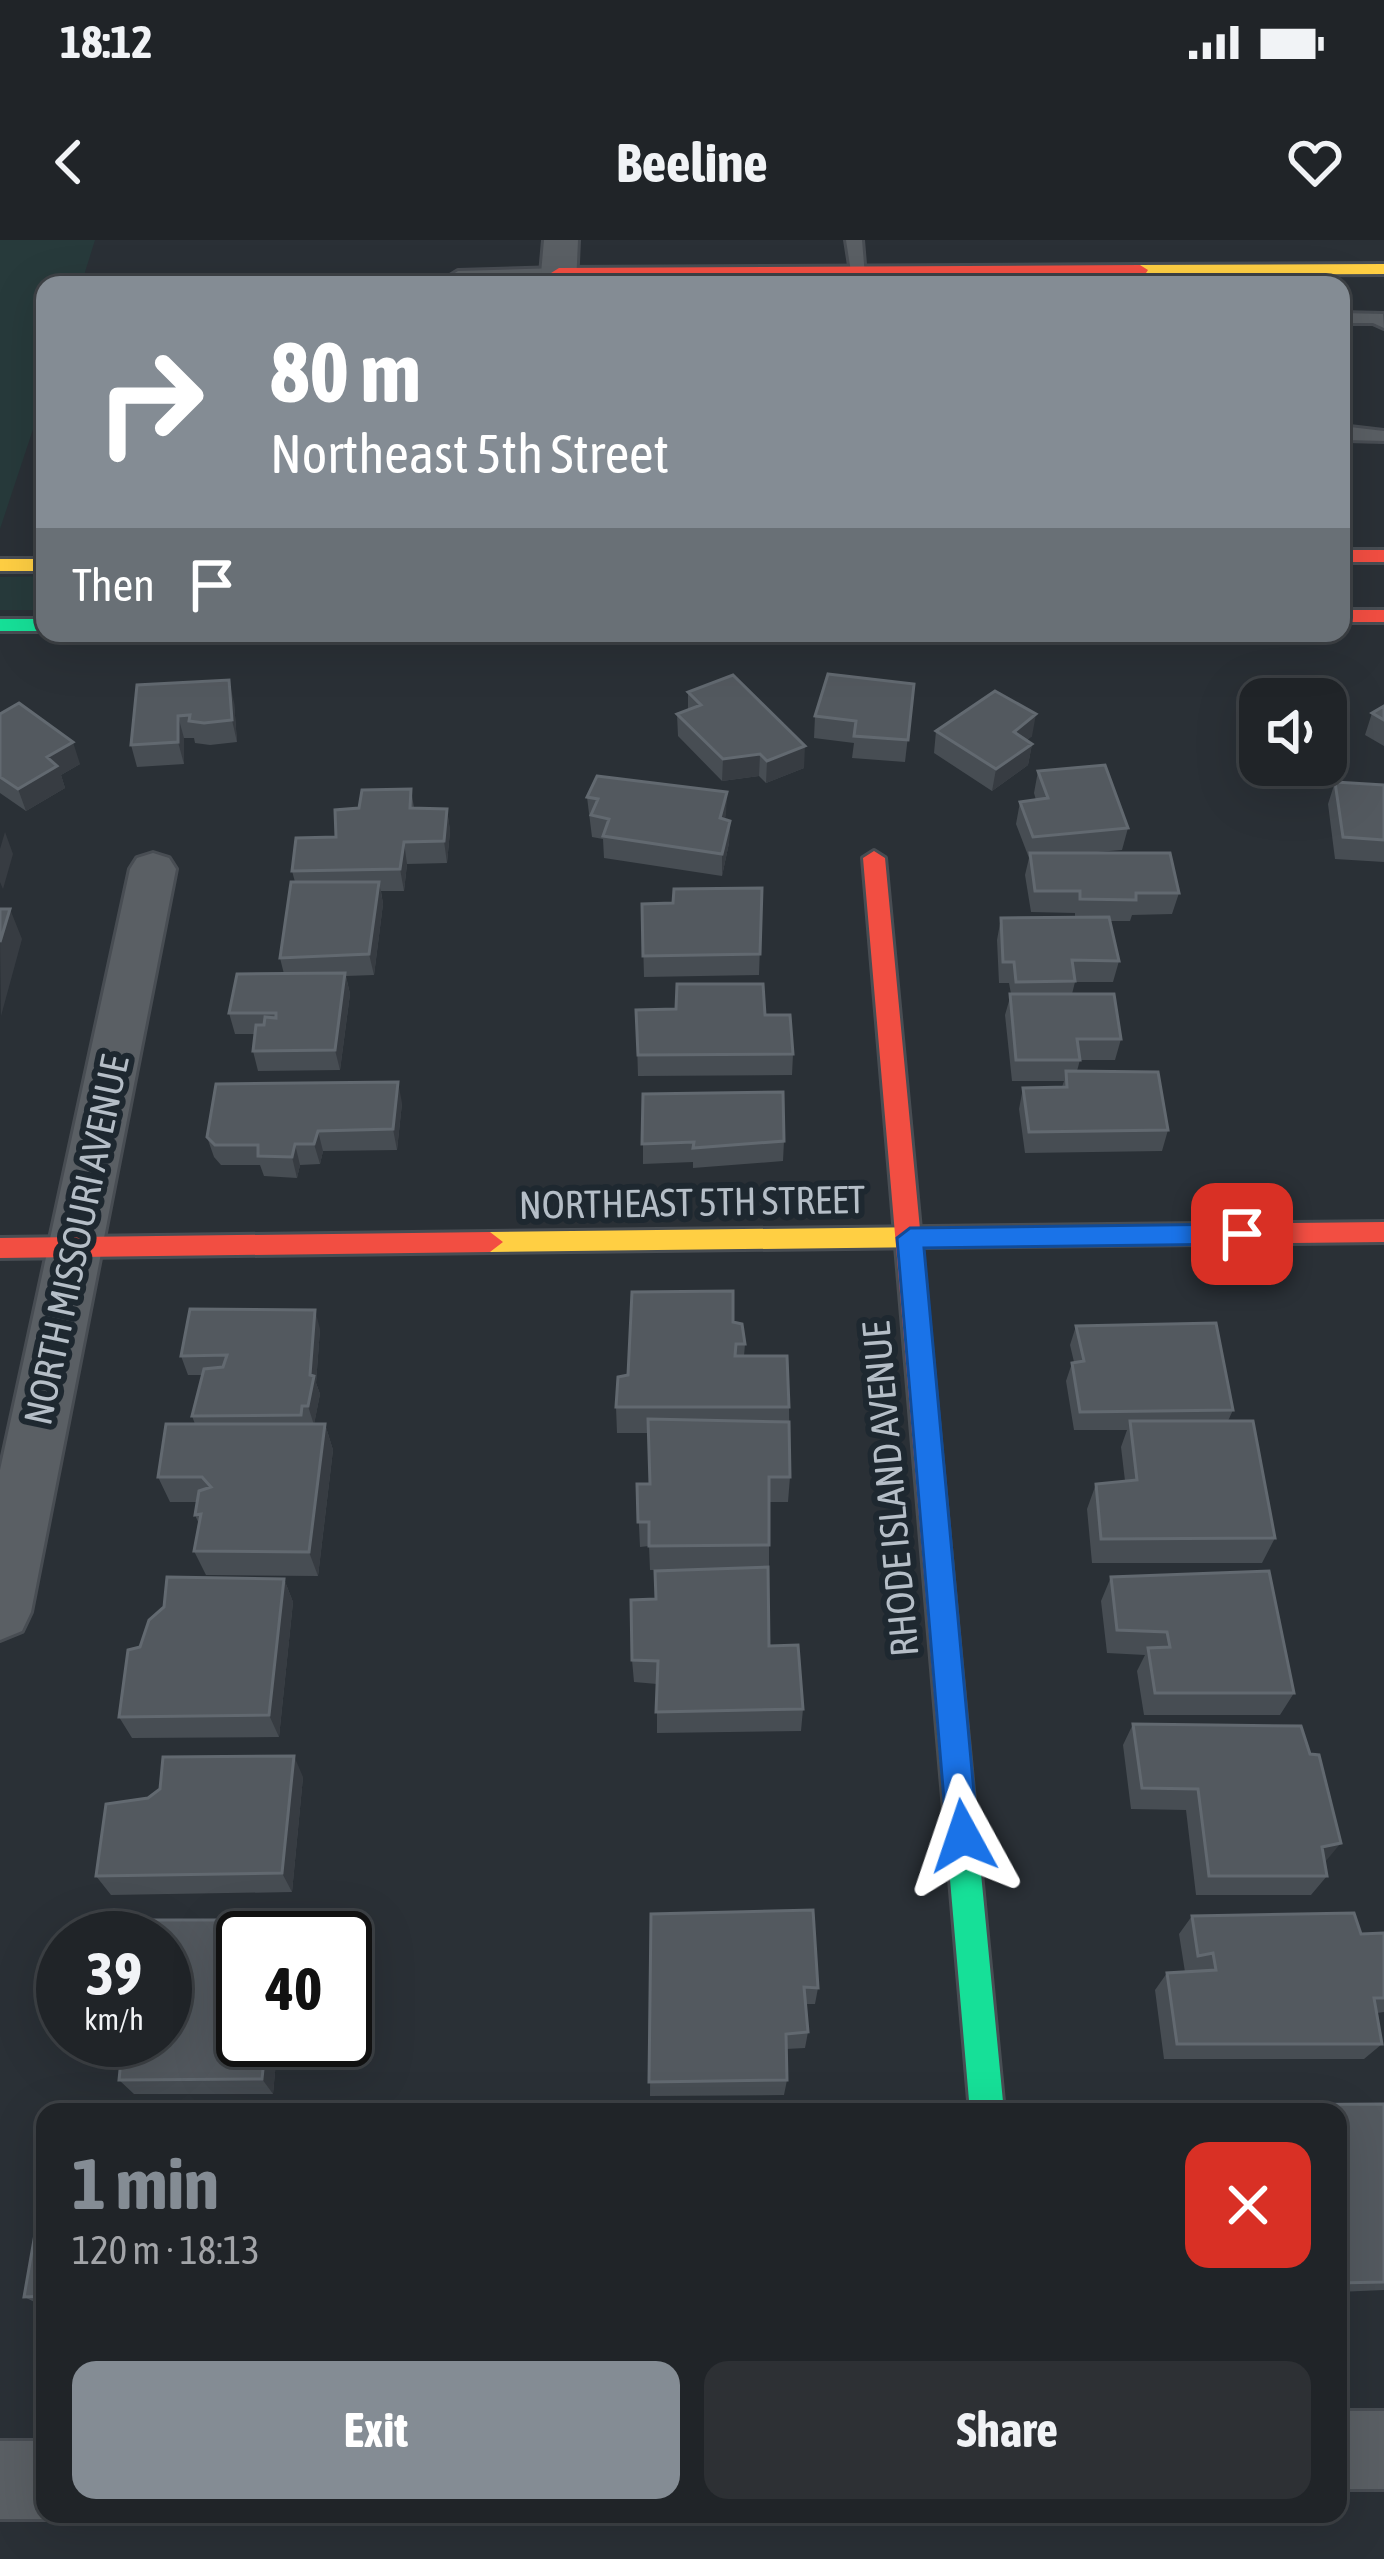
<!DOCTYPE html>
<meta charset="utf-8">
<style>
:root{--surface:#202428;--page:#2d3034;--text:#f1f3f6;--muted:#a2a4a8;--line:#3d4145;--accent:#848c94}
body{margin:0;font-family:"Asap Condensed",sans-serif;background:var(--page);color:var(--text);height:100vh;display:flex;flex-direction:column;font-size:45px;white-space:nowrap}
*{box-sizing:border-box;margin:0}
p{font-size:39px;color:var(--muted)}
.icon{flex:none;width:66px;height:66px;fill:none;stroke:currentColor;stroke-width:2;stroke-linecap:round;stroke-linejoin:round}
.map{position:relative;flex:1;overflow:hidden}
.side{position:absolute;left:36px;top:1863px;width:1311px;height:420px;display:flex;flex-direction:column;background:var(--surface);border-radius:24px;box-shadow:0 12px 48px #0002,0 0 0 3px var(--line)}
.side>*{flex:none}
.top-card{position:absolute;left:36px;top:36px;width:1314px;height:366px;border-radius:24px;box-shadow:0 12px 48px #0002,0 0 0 3px var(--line);background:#848c94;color:#fff;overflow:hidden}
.controls{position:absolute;left:1239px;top:438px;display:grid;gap:24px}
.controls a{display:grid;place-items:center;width:108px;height:108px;border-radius:24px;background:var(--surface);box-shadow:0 12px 48px #0002,0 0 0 3px var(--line);font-size:60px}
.speed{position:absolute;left:36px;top:1671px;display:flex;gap:24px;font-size:60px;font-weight:700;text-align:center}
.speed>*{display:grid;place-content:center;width:156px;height:156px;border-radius:50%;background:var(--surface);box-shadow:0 12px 48px #0002,0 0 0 3px var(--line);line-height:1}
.speed small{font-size:30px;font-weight:400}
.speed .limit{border:6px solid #111;border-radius:18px;background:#fff;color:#111}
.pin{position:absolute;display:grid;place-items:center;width:102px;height:102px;color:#fff;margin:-51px;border-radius:24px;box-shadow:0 6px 18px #0006}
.me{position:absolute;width:132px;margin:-66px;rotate:355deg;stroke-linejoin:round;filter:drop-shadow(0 0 9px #0008)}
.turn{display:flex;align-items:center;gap:42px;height:252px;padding:0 36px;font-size:54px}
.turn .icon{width:156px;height:156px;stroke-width:2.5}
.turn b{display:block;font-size:84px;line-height:102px}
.then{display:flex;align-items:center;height:114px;padding:0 36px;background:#0003;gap:24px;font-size:45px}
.round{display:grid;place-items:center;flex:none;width:126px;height:126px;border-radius:24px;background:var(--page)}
.summary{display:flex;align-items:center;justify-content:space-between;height:204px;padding:0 36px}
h1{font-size:72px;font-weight:700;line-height:90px;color:var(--accent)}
.primary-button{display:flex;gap:24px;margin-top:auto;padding:24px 36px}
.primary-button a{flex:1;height:138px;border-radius:24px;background:var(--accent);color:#fff;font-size:48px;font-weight:700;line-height:138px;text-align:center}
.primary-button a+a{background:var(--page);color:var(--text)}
.status{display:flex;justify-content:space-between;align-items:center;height:84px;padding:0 60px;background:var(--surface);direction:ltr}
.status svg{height:33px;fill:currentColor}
header{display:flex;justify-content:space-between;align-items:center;height:156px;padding:0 36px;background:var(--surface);font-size:54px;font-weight:700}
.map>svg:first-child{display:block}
</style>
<div class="status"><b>18:12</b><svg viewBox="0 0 49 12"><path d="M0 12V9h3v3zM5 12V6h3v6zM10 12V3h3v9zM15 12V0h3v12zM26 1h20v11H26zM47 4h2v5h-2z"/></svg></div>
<header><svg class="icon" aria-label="back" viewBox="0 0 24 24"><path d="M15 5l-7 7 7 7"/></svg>Beeline<svg class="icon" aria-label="heart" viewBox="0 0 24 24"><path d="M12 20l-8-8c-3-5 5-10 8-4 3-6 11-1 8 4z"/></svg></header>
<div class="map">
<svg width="1384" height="2319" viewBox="0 0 1384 2319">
<rect width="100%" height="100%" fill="#2a3036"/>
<path fill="#273a3b" d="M0,0H95L81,45H45V153L0,289Z
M45,336V370H0V337Z"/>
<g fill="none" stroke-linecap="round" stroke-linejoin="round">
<g stroke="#484d53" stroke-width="6">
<path id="lane" d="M846,0H862L865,36L851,32Z
M559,28L567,33L565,37L449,45L450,36L458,31Z
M1341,73L1383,74L1384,88L1373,83H1341Z
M1341,186L1384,191V201L1347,200L1341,197Z"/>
</g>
<g stroke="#484d53" stroke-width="6">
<path id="street" d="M544,0H578L576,45H540Z
M153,613L169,618L176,629L31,1372L22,1391L0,1400V1230L130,629L137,618Z
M1338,2171H1384V2249H1338Z
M0,2201H45V2274H57L45,2279H0Z"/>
</g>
<g stroke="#484d53" stroke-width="6">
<path id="fast" d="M0,379H45V391H0Z
M952,1474L963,1478L967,1488L1004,1872H970L937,1488L941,1478Z"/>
</g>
<g stroke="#484d53" stroke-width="6">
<path id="slow" d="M1384,24V34L1140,35L1132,30L1140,25Z
M0,319H45V331H0Z
M1015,986L1028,996L1015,1006L490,1012L477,1002L490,992Z"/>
</g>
<g stroke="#484d53" stroke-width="6">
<path id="jam" d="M1140,25L1148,30L1146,33L559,38L551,33L559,28Z
M1341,310H1384V322H1341Z
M1341,370H1384V382H1341Z
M874,611L885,618L967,1488L963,1498L952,1502L941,1498L937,1488L863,618Z
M1384,982V1002L1015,1006L1002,996L1015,986Z
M490,992L503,1002L490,1012L0,1018V998Z"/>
</g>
<use href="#lane" fill="#5a5f64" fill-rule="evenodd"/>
<use href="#street" fill="#5a5f64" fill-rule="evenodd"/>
<use href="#fast" fill="#16e098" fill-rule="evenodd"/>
<use href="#slow" fill="#ffcf43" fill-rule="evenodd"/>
<use href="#jam" fill="#f24e42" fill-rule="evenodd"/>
</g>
<path fill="#474d53" d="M914,444L905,522L852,518L854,503L814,498L815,476Z
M137,445L234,462L237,502L210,505L195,503L194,498H184V524L137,527L131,505Z
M688,452L804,528L766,543L759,536L722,541L678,496L677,474L688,470Z
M1384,466V506L1365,495L1372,473Z
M0,474L80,524L61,535L65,548L26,571L0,553Z
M936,491L1032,496L1027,500L1032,504L1028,525L992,551L934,513Z
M1038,531L1128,588L1122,610L1085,613L1179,653L1172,674L1132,675L1130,681H1110L1119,721L1113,742H1075L1072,754L1121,799L1115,820H1080L1077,831L1168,890L1162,911L1025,913L1019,869L1023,848L1062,847L1064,841H1012L1005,775L1011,754L1009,743H999L997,700L1001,678H1075V673L1031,672L1025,635L1029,618L1016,584L1020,562L1036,560L1034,553Z
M1335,542L1384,545V622L1335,619L1328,564Z
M411,549L414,568L447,569L450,591L447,623L407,624L404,651H381L383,664L374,735L346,736L350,754L340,830L258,831L253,811L255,794H235L229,773L284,734L280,718L295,642L292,631L336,597L359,568Z
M727,552L725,580L730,581L729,603L722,636L604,618L603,599L592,597L587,557Z
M762,648L759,735L644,737L642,664L673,663Z
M676,769L765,775L793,814L792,835L638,836L636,770Z
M643,854L784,901L783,921L693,928V922L643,924Z
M402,863L397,910L323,911L320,924L300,925L297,938L264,936L260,925H221L214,917L207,897Z
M733,1082L745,1104L744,1116L789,1167L790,1237L788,1262H769V1406L803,1469L801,1491L657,1493V1444L634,1442L632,1420L656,1359L693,1330H650L649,1306L640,1307L637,1244H650L649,1193H617L616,1167L628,1135Z
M1076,1086L1233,1170L1228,1181L1275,1298L1262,1323H1092L1087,1269L1096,1244L1125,1241L1121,1207L1127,1190H1074L1066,1141L1072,1123L1074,1122L1070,1105Z
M320,1089L316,1143L320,1154L314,1184H325L333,1210L318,1336L206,1335L194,1311L199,1284L195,1275L197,1262H170L158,1237L195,1184L192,1176L202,1135H188L181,1116Z
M1111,1337L1294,1453L1280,1475H1144L1137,1431L1145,1415L1107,1413L1101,1361Z
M284,1339L293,1362L279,1497L132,1498L119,1477L140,1407Z
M1133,1484L1324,1622L1327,1636L1311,1655H1196L1186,1570L1131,1569L1123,1505Z
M303,1537L292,1652L111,1655L96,1636Z
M651,1674L818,1748L815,1764H805L808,1792L805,1808L786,1809L787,1840L784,1855L650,1856Z
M1192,1676L1361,1694L1384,1693V1772L1377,1773L1382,1804L1364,1819H1164L1155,1750L1167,1733L1185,1732L1179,1694Z
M243,1800H278L273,1854H134L119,1840Z
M1384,1864V2050L1338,2052V1872Z
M45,1971V2066H43L24,2057Z"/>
<path fill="#373c42" d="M229,440L234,462L237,502L232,480Z
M1036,474L1032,496L1010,514L1014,492Z
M178,476L184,498V524L178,502Z
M73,502L80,524L61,535L65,548L26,571L18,549L47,517Z
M1032,504L1028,525L992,551L996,529Z
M805,506L804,528L766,543L767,521Z
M760,514L759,536L722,541L723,519Z
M727,552L726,574L719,600L720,578Z
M447,569L450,591L447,623L444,601Z
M730,581L729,603L722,636V614Z
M5,592L13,614L3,649L0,642V609Z
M404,602L407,624L404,651L400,629Z
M379,642L383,664L374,735L369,714Z
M10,669L22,699L1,776L0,702Z
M345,733L350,754L340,830L335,810Z
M398,842L402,863L397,910L393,889Z
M318,891L323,911L320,924L314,904Z
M295,904L300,925L297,938L292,917Z
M315,1070L320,1089L316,1143L320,1154L314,1185L308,1166Z
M325,1184L333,1210L318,1336L309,1312Z
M284,1339L293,1362L279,1497L269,1475Z
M294,1516L303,1537L292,1652L282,1633Z
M1341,1603L1325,1622L1322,1607Z
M277,1680L287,1697L275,1698Z
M266,1800H278L273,1854L262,1839Z"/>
<path fill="#53595f" stroke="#626970" stroke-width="3" d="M828,434L914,444L908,500L854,496L856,481L815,476Z
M733,435L805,506L767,521L760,514L723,519L677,474L701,465L688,452Z
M229,440L232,480L204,483L189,481L190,475L178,476V502L131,505L137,445Z
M995,451L1036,474L1014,492L1032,504L996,529L936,491Z
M19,463L73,502L47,517L57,526L18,549L0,537V474Z
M1384,466V480L1372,473Z
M1105,525L1128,588L1033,597L1020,562L1048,558L1038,531Z
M597,536L727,552L720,578L730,581L722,614L603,596L609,579L591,575L598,559L587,557Z
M1335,542L1384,545V600L1343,597Z
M411,549L410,568L447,569L444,601L404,602L400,629L292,631L296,598L336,597L335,570L359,568L362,550Z
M1030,613H1170L1179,653H1136V660L1080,659V651H1035Z
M291,642H379L369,714L280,718Z
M762,648L760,714L643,716L642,664L673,663L674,649Z
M0,669H10L0,702Z
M1109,677L1119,721L1072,720L1075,741L1016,742L1014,722H1003L1001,678Z
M345,733L335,810L253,811L256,785H264L265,777L276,778V773H229L237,734Z
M677,744H763L765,775H790L793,814L638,815L636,770L676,769Z
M1010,754H1114L1121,799H1077L1080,820H1016Z
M1066,831L1158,832L1168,890L1029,892L1023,848L1067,847Z
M398,842L393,889L318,891L314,904H295L292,917L258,916V905H215L207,897L216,844Z
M783,852L784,901L693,908L694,902L642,904L643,854Z
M733,1051V1082L742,1084L745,1104H736L735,1116H787L789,1167H616L618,1137L628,1135L632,1052Z
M190,1069L315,1070L310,1135L314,1136L308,1166H302L301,1175L192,1176L204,1129L223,1127L227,1115L181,1116Z
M1216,1083L1233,1170L1080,1172L1072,1123L1084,1121L1076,1086Z
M648,1179L789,1182L790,1237H769V1305L649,1306V1282H638L637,1244H650Z
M1130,1181H1253L1275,1298L1101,1299L1096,1244L1137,1240Z
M166,1184H325L309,1312L194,1311L201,1274L195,1275L199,1251L211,1247L202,1237H158Z
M768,1327L769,1406L798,1405L803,1469L656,1472L658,1421L632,1420L631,1360L656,1359L655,1331Z
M1269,1331L1294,1453H1155L1148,1408L1170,1407L1167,1392L1117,1390L1111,1337Z
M167,1337L284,1339L269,1475L119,1477L128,1410L140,1407L149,1380L164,1367Z
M1133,1484L1301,1486L1310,1514L1319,1515L1341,1603L1322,1607L1327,1636H1209L1198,1549L1142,1548Z
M294,1516L282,1633L96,1636L106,1564L148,1558L160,1549L163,1517Z
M813,1670L818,1748L804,1747L808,1792L786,1794L787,1840L649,1842L651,1674Z
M1354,1673L1361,1694L1384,1693V1758H1374L1382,1804H1177L1167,1733L1216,1730L1213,1713L1198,1716L1192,1676Z
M90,1680H277L275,1698H243V1800H266L262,1839L119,1840L123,1800H165V1698H86Z
M822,1862L823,1872H645V1867Z
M1384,1864V2042L1338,2043V1872H1250L1249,1865Z
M39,1971H45V2056L24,2057Z"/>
<path fill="#1a73e8" stroke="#114b97" stroke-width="3" d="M1242,984L1255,994L1242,1004L924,1008L978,1596L974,1607L963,1611L952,1607L947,1596L897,998L910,988Z"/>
<g text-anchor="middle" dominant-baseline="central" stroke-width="12" stroke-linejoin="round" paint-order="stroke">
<g font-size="39" fill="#b5bec7" stroke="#1e2830">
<text transform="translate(692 962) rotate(-1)">NORTHEAST 5TH STREET</text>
<text transform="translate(76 1000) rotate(-78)">NORTH MISSOURI AVENUE</text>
<text transform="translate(890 1249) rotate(-95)">RHODE ISLAND AVENUE</text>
</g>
</g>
</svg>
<div class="controls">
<a><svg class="icon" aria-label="sound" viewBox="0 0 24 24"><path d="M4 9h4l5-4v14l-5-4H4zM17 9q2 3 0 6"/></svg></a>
</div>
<div class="speed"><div>39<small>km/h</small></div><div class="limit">40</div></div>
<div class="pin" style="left:1242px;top:994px;background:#d93025"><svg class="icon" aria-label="arrive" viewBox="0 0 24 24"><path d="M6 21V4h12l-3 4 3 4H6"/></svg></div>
<svg class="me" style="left:963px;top:1596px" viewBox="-20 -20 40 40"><path d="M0-17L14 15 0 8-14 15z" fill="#1a73e8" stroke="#fff" stroke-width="4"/></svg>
<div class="top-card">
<div class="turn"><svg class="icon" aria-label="right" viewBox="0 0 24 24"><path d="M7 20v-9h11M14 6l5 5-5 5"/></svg><div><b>80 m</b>Northeast 5th Street</div></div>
<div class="then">Then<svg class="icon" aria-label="arrive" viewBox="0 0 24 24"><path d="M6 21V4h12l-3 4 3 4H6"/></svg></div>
</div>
<section class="side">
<div class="summary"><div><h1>1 min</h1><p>120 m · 18:13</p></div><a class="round" style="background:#d93025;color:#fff"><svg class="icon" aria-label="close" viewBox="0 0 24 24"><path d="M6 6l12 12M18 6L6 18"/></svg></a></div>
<div class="primary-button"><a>Exit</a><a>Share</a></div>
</section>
</div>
